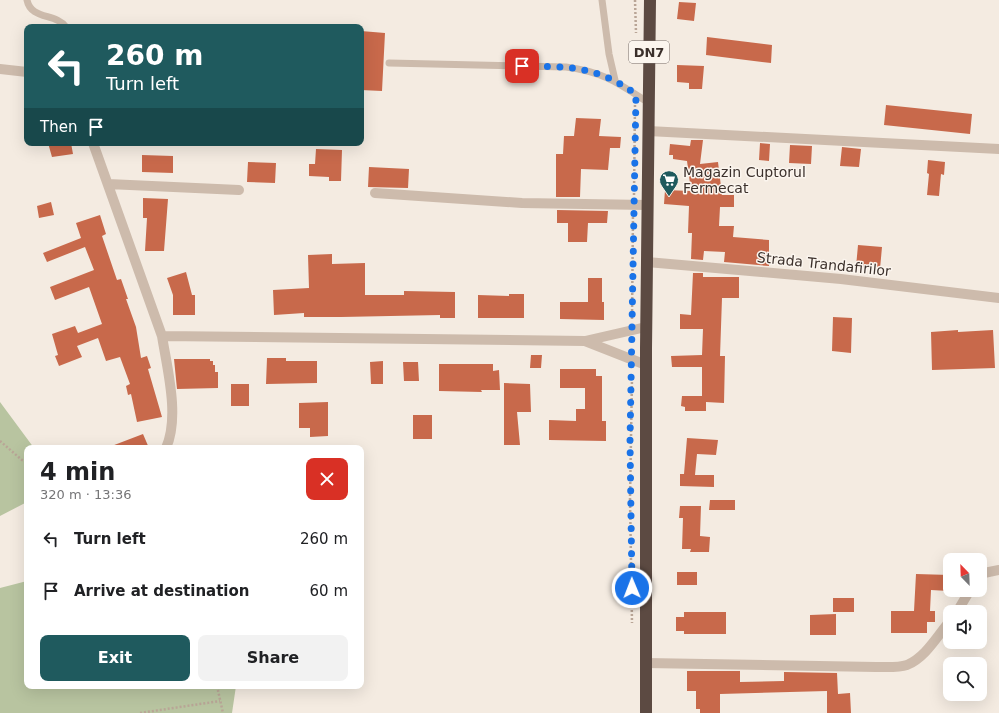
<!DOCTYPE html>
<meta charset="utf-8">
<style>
:root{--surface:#fff;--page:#f2f2f2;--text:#202124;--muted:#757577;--accent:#1f5a5e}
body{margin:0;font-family:"DejaVu Sans",sans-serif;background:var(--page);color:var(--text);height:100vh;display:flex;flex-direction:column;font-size:15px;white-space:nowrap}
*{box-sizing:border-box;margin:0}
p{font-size:13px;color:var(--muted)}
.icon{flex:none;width:22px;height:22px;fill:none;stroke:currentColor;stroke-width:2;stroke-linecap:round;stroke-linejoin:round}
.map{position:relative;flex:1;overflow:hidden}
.details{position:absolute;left:24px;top:445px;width:340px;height:244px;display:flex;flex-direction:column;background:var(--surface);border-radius:8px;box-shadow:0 4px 16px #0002}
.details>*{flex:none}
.guide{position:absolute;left:24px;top:24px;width:340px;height:122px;border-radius:8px;box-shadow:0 4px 16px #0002;background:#1f5a5e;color:#fff;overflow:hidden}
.needle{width:26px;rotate:337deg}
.controls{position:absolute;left:943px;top:553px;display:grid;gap:8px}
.controls a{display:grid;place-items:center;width:44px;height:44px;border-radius:8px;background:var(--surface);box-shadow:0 4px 16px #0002;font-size:20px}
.pin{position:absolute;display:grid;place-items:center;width:34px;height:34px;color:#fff;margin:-17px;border-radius:8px;box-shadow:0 2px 6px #0006}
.me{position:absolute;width:44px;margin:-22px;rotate:359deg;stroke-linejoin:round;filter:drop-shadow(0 0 3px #0008)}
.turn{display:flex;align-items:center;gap:14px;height:84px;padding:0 16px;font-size:18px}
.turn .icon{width:52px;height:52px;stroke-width:2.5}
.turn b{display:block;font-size:28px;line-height:34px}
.then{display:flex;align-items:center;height:38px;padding:0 16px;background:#0003;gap:8px;font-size:15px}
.round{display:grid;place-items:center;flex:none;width:42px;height:42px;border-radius:8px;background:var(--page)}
.summary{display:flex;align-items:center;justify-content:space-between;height:68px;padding:0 16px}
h1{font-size:24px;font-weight:700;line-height:30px}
.cta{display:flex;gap:8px;margin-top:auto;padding:8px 16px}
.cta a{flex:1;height:46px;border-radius:8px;background:var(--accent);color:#fff;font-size:16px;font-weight:700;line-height:46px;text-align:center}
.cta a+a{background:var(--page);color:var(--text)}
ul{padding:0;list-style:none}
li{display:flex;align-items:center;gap:12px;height:52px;padding:0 16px}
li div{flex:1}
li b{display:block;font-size:15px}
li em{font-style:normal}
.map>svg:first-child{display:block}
</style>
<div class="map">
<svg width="999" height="713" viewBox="0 0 999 713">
<rect width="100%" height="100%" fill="#f4ebe1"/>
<path fill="#b8c4a0" d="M0,402L34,448H27V502L0,516Z
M27,581V686H236L232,713H0V588Z"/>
<path fill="#c8694b" d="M679,2L696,3L694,21L677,19Z
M361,31L385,33L382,91L361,90Z
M707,37L772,45L771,63L706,55Z
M677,65L704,66L702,89H689V83L677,82Z
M886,105L972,114L970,134L884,125Z
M576,118L601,119L599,136L621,137L620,148H610L608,170L581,169L580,197H556V154H563L564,136H574Z
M691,140H703L700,164L718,162L722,195H734V207H720L719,226H734L733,237L769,240V266L724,262L725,252L704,251L703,260L691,259L692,233H688L689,206L664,204L665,190L691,191L687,161L673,159V155H669L670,144L690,146Z
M48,143H71L73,154L52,157Z
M760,143L770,144L769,161L759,160Z
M790,145L812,146L811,164L789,163Z
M842,147L861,149L859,167L840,166Z
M316,149L342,150L341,181H329V177L309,176V164H315Z
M142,155L173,156V173L142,172Z
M928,160L945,162L944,175L941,174L939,196L927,195L929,174L927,173Z
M248,162L276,163L275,183L247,182Z
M369,167L409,169L408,188L368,187Z
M143,198L168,199L164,251H145L147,218H143Z
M51,202L54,215L39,218L37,206Z
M557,210L608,211L607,223H588L587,242H568V223H557Z
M100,215L106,234L102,236L117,280L121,279L128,299H126L136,327L141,358L147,356L151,368L148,369L162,417L137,422L131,394L128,395L126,386L130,384L120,357L106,361L98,338L77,346L82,357L59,366L55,356L58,355L52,334L75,326L78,333L102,324L89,287L55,300L50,287L94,270L85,247L47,262L43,253L81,238L76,223Z
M858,245L882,247L880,269L856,267Z
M332,254V264L365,263V295H404V291L455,292V318H440V315L341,317H304V313L274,315L273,290L309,288L308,255Z
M186,272L192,295H195V315H173V295L167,278Z
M693,273H703V277H739V298H722L720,356H725L724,403L706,402V411H685V407L681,406L682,396H702V367H672L671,356L702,355L703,329H680V314L691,315Z
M588,278H602V302H604V320L560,319V302H588Z
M509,294H524V318H478V295L509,296Z
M833,317L852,318L851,353L832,351Z
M958,330V332L993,330L995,368L932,370L931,332Z
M531,355H542L541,368H530Z
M267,358H286V361H317V383L266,384Z
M174,359H210V361H213V365H215V372H218V388L177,389Z
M383,361V384H371L370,362Z
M403,362H418L419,381H404Z
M439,364H493V371L499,370L500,390H481L482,392L439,391Z
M560,369H596V376H602V421H606V441L549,440V420L576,421V409H585V388H560Z
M504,383L530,384L531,412H517L520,445H504Z
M231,384H249V406H231Z
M328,402V436L310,437V428H299V403Z
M413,415H432V439H413Z
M143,434L149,448H110L109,447Z
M687,438L718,440L716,455L697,454L695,475H714V487L680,486V474H684Z
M710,500H735V510H709Z
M680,506H701L700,536L710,537L709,552H690L691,549H682L683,518H679Z
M677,572H697V585H677Z
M916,574L950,575L949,591L931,590L930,611H935V622H927V633H891V611H914Z
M833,598H854V612H833Z
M684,612H726V634H684V631H676V617H684Z
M836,614V635H810V615Z
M687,671H740V682L784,681V672L837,673L838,694L850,693L851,713H827V691L720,694V713H700V709H696V691H687Z"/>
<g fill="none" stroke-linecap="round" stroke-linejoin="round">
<path stroke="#b9a596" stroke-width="2.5" stroke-dasharray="2 2" stroke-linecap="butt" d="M635,0L636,33
M634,195L635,104
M632,319L633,214
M632,378L630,499L632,623
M0,441L22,460L27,462
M217,686L223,713
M140,713L220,701"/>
<path stroke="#cdbbac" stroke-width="7" d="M27,0C31,20 56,13 66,27
M602,0L609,54L615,80
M389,63L566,67C604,72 618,83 649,103"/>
<path stroke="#cdbbac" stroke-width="10" d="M0,69L27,72
M648,131L999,149
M93,143L162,336L585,341L646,327
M108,184L239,190
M375,193L522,203L647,205
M647,262L841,279L999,298
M162,336C167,368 180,417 166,448
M585,341L646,365
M980,577L984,573L999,570
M957,612L970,590
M646,663L876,667C885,667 898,668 907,665C926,657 937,636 950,621"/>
<path stroke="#5c4a42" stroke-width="12" d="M646,713V348L650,0"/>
</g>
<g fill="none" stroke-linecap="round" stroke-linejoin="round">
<path stroke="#1a73e8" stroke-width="7" stroke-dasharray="0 12.6" d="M522,66C571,67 594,65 636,94L630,441L632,588"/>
</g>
<defs>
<g id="supermarket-pin" transform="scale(1)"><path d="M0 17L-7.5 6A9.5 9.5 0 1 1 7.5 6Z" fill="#1f5a5e" stroke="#fbf5ee"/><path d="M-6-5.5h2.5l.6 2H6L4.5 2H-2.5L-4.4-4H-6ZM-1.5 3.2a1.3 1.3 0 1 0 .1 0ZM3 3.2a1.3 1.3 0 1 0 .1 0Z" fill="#fff"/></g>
</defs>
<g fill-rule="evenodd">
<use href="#supermarket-pin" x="669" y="180"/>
</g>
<g text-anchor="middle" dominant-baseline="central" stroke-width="3" stroke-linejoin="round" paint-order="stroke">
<rect fill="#fbf5ee" stroke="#756b66" stroke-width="1" x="629" y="41" width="40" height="22" rx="3"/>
<g font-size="13" font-weight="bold" fill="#3b302b">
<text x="649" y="52">DN7</text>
</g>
<g font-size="14" fill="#3b302b" stroke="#fbf5ee" text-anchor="start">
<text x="683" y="172">Magazin Cuptorul<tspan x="683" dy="16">Fermecat</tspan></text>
</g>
<g font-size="14" fill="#3b302b" stroke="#fbf5ee">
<text transform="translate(824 264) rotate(6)">Strada Trandafirilor</text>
</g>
</g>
</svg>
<div class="controls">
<a><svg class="needle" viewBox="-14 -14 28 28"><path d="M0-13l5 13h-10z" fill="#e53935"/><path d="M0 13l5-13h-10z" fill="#757577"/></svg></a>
<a><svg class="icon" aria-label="sound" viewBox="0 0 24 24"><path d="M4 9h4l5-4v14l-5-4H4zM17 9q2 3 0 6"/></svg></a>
<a><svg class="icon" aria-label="search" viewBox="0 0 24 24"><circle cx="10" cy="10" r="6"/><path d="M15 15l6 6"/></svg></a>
</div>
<div class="pin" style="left:522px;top:66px;background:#d93025"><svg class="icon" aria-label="arrive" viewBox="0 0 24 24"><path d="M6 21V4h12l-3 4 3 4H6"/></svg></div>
<svg class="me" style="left:632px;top:588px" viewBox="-20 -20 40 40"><circle r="17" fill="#1a73e8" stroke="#fff" stroke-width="3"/><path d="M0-11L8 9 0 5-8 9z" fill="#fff"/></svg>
<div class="guide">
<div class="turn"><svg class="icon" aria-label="left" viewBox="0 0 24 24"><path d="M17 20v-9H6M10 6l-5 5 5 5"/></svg><div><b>260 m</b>Turn left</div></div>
<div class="then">Then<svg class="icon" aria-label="arrive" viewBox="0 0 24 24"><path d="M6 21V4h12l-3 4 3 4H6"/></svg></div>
</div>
<section class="details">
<div class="summary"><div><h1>4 min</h1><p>320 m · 13:36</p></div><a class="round" style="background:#d93025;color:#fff"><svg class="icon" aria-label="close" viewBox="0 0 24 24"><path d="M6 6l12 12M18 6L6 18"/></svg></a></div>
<ul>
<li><svg class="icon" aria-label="left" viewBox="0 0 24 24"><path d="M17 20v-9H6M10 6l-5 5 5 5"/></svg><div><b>Turn left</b></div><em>260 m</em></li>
<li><svg class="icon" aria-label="arrive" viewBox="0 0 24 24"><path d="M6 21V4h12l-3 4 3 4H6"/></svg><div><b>Arrive at destination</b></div><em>60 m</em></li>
</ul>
<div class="cta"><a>Exit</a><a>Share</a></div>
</section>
</div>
